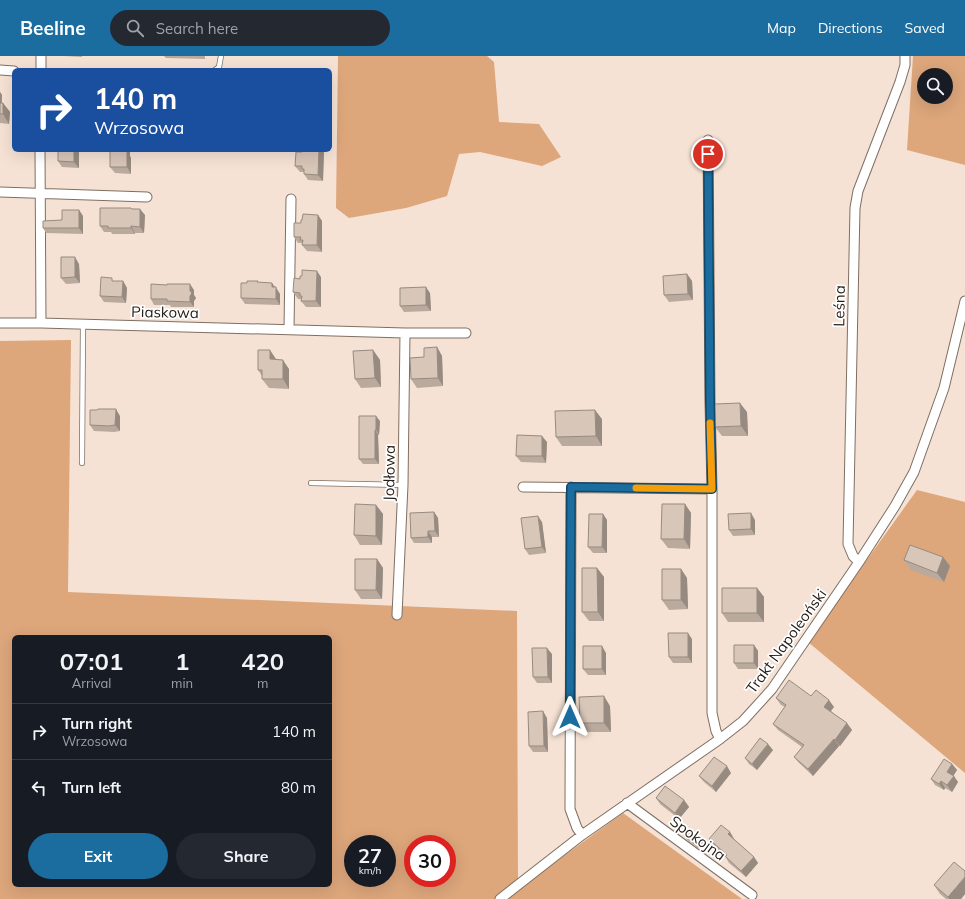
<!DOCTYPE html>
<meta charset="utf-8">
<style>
:root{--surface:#171b24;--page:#242831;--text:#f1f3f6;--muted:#9ea1a6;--line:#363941;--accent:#1a6d9e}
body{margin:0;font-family:Mulish,sans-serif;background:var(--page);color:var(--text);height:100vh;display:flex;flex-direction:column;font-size:15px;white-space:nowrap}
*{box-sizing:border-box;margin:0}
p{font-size:13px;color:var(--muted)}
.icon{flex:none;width:22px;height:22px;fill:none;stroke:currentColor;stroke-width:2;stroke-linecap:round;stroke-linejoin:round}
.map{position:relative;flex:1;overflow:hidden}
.panel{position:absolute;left:12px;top:579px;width:320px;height:252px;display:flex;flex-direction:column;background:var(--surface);border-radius:6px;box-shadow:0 4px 16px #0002}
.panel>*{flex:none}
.guide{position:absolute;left:12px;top:12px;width:320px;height:84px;border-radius:6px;box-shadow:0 4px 16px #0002;background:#1a4fa0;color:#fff;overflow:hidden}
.tools{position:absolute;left:917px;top:12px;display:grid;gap:8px}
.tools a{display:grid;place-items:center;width:36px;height:36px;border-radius:50%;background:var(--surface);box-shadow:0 4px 16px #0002;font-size:20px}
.speed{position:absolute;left:344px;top:779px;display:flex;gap:8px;font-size:20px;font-weight:700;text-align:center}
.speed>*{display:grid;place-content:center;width:52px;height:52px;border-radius:50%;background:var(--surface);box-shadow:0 4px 16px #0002;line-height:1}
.speed small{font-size:10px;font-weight:400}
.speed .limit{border:6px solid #d22;background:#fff;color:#111}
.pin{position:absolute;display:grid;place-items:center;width:34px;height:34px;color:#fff;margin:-17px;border:2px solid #fff;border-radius:50%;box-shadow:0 1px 4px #0007}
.me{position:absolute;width:44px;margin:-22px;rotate:0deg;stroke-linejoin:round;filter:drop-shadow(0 0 3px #0008)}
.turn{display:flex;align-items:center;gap:14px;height:84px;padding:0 16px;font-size:18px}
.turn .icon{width:52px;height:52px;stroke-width:2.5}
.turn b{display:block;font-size:28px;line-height:34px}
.eta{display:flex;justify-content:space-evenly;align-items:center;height:68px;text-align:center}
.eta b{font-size:24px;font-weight:700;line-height:28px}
.primary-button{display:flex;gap:8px;margin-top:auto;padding:8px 16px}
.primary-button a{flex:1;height:46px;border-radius:24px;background:var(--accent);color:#fff;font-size:16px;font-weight:700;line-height:46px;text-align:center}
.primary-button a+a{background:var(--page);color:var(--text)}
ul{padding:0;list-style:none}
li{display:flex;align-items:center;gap:12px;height:56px;padding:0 16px;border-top:1px solid var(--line)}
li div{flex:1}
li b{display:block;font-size:15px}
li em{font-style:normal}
header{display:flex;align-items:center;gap:24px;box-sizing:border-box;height:56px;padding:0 20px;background:var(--accent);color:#fff}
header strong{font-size:19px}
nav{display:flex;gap:22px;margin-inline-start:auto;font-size:14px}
.search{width:280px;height:36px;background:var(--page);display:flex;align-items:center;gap:10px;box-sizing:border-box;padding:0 14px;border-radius:22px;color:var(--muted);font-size:15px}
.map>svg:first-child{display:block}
</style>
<header>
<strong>Beeline</strong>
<div class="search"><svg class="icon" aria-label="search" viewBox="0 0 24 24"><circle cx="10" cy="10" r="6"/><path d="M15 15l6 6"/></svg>Search here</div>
<nav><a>Map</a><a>Directions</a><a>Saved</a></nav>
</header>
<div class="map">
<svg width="965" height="843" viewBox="0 0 965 843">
<rect width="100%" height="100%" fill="#f5e2d4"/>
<path fill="#dda67b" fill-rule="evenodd" d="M338,0H487L494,6L499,66L539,68L561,101L542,110L480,96L459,98L447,140L406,152L349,162L336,152Z
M913,0H965V109L907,94ZM924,19H946V41H924Z
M71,284L68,536L517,555L518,833L623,757L742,843H0V285ZM14,581H330V829H14ZM353,788H387V822H353ZM413,788H447V822H413Z
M917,434L965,446V717L808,586Z"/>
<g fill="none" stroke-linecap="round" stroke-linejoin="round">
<g stroke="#7f6f63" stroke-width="6">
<path id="service" d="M215,14L219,11L221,0
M82,407L83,268
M311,427L403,429"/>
</g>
<g stroke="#7f6f63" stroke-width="11">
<path id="minor" d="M0,14L14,15
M41,14V0
M708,84L710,346L712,433V657L716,675L720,683
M40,94L41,267L405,277H466
M0,136L147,141
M0,267H41
M289,273L291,143
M523,431L712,433
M571,431L570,753L577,772L582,779
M859,506L853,500L848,488L855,152L858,135L900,26L905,9V0
M397,559L403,429L405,277
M627,747L752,839
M500,843L582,779L720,683L743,665L772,633L859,506L895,450L914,416L944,332L965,245"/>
</g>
<use href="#service" stroke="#fff" stroke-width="4.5"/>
<use href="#minor" stroke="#fff" stroke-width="9"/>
</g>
<path fill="#baaa9e" d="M64,0H82V1Z
M164,0H205V3L166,2Z
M0,36L2,39V47H3L10,56L9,68L0,67Z
M58,94H78L79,96V112L62,111L58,105Z
M130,94V100L131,102V118L115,117L110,111L112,95Z
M302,94H323L324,95L323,125L308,124L304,118V116H300L295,110L302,96Z
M132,153L145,159L144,177H135V178H112L111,176H104L100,170Z
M79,154L83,160V178L46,177L43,172L62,164Z
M318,159L322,165V196L307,195L302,189L303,187H298L294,181L302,164Z
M79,208L80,227L66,228L61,222Z
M687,218L692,225L693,244L669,246L664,239Z
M321,221V251H306L301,245V243H298L293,236L300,223Z
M114,225H123L127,232L126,247L104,246L100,240Z
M258,225V226L276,231L280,238V249L245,248L241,242L247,227Z
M194,234V239L196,242L194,245V251H171L170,249H154L151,243Z
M430,237L431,255L404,256L400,250Z
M437,291L442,300L443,330L417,332L411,323L424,301Z
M373,294L380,304L381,331L361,332L355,323Z
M276,304L289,313V333L269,332L262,323V320L258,314Z
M747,356L748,380H722L715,371Z
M120,360V375L114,376L94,375L90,369Z
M602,363V390H562L556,381Z
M380,365L379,379H378L379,408H363L359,403Z
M547,386L546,407L521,406L516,400Z
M685,448L691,457L690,493L668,492L661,483Z
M376,449L383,458L382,489H360L354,479Z
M434,456L438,462L439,481H432V487H414L411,482Z
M603,458L607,464V497H593L588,491Z
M755,464V479L733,480L729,474Z
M542,466L546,497L529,499L525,493Z
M943,501L950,510L944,526L911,514L904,504Z
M377,503L383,512L382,543H361L355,534Z
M597,512L604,521V565H589L582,556Z
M681,513L687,522L688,553L669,554L662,544Z
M757,532L764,541V566H728L722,557Z
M692,583V607H673L669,601Z
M754,589L758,595V613H738L734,607Z
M606,597V619H588L583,613Z
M552,598V627H537L533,621Z
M811,640L834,651L831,655L852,674L840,690H839L813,720L799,707L794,701L802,691L778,674L773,668L785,651L781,649L776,642Z
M610,650L611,676H586L580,667Z
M547,662L548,696H533L529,690Z
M773,694L757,714L749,708L745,702Z
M952,708L957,714L953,720L958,726L952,736L945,732L944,734L935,729L931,723Z
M731,717L716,736L704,726L699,720Z
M656,742L684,744L689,751L679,763L660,748Z
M730,776L734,783L754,801L758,807L746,821L729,807L725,800L713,789L709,783Z
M684,780L703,786L698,792L686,783Z
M934,829L965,838L961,843H946L940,838Z"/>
<path fill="#978b81" d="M0,36L2,39L1,56L0,54Z
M3,47L10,56L9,68L3,58Z
M74,94H78L79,96V112L74,106Z
M125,94H130V100L131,102V118L127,111Z
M319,94H323L324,95L323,125L318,119Z
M140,153L145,159L144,177L140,171Z
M79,154L83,160V178L79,172Z
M318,159L322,165V196L317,189Z
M131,170L135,177V178L131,172Z
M75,201L79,208L80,227L75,221Z
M317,215L321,221V251L316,245Z
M687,218L692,225L693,244L688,238Z
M123,225L127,232L126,247L122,241Z
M272,227L280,238V249L276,243L272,231Z
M190,228L194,234V239L196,242L194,245V251L190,246Z
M426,231L430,237L431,255L426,249Z
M437,291L442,300L443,330L438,322Z
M270,294L276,303H270Z
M373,294L380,304L381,331L375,322Z
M283,304L289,313V333L283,323Z
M740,347L747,356L748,380L741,370Z
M116,353L120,360V375L115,369Z
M595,354L602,363V390L596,380Z
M376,360L380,365L379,379L376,374Z
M375,374L378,379L379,408L375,403Z
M542,380L547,386L546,407L542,400Z
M685,448L691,457L690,493L684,483Z
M376,449L383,458L382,489L376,480Z
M434,456L438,462L439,481L435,475Z
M751,457L755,464V479L751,473Z
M603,458L607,464V497L602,491Z
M538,460L542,466L546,497L542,491Z
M428,475L432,481V487L428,481Z
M943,501L950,510L944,526L937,517Z
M377,503L383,512L382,543L376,534Z
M597,512L604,521V565L598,556Z
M681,513L687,522L688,553L681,544Z
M757,532L764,541V566L757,557Z
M688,577L692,583V607L688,601Z
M754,589L758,595V613L754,607Z
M602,590L606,597V619L602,613Z
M547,592L552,598V627L548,621Z
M604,640L610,650L611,676L604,667Z
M829,644L834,651L829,657L824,651Z
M543,655L547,662L548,696L544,690Z
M847,667L852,674L840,690L835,684Z
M834,683L839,690L813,720L808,713Z
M768,688L773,694L757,714L752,708Z
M952,708L957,714L952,722L947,716Z
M727,710L731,717L716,736L712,730Z
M954,720L958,726L952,736L947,729Z
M941,725L945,732L944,734L939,728Z
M684,744L689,751L679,763L675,757Z
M730,776L734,783L733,784L728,778Z
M700,783L703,786L698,792L696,789Z
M754,801L758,807L746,821L741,815Z
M965,821V838L961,843H949L948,841Z"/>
<path fill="#d8c6b8" stroke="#978b81" d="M0,47H3V58H0Z
M58,94H74V106L58,105Z
M112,94H125V95H127V111H110V95H112Z
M302,94H319L318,119L304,118V113H302V110H295L296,96H302Z
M100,152H131L132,153H140V171L131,170V172H108V170H100Z
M62,154H79V172H43V165L62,164Z
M303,158L318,159L317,189H302L303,184H300L301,181H294V167H301V164H302Z
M61,201H75V221L61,222Z
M302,214L317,215L316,245H301L302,240H300V237L293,236L294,222L300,223V220H302Z
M687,218L688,238L664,239L663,220Z
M101,221L112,222V225H123L122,241L100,240Z
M247,225H258L257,226L272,227V231H276V243L241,242V227H247Z
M151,228L167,229V228H190V235L192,237L190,240V246L167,245V243H151Z
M426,231V249L400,250V232Z
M437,291L438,322L411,323L410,302L424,301V292Z
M258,294H270V303L283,304V323H262V314H258Z
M373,294L375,322L355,323L353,295Z
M740,347L741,370L715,371V348Z
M98,353H116L115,369L109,370L90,369V354H97Z
M595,354L596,380L556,381L555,355Z
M359,360H376V374H375V403H359Z
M517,379L542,380V400H516Z
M355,448L376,449V480L354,479Z
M662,448H685L684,483H661Z
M434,456L435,475H428V481L411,482L410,457Z
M751,457V473L729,474L728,458Z
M589,458H603L602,491H588Z
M538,460L542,491L525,493L521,462Z
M910,489L943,501L937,517L904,504Z
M355,503H377L376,534H355Z
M582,512H597L598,556H582Z
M662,513H681V544H662Z
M722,532H757V557H722Z
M668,577H688V601H669Z
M734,589H754V607H734Z
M583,590H602V613H583Z
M532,592H547L548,621H533Z
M789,624L811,640L816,634L829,644L824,651L847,667L835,684L834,683L808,713L794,701L804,689L773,668L786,649L776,642Z
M604,640V667H580L579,641Z
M543,655L544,690H529L528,656Z
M760,682L768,688L752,708L745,702Z
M714,701L727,710L712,730L699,720Z
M944,703L952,708L947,716L954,720L947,729L941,725L939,728L931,723Z
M665,730L684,744L675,757L656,742Z
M721,769L730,776L728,778L754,801L741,815L725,800L727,799L709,783Z
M688,774L700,783L696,789L684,780Z
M954,806L965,815V821L948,841L934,829Z"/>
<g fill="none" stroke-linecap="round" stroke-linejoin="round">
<g stroke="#114767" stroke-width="10">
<path id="route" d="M570,661L571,431L712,433L710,346L708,98"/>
</g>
<use href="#route" stroke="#1a6d9e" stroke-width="7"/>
<path stroke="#f59e0b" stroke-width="7" d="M636,432L712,433L710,367"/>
</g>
<g text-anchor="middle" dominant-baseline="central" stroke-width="3.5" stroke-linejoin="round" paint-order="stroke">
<g font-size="15" fill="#27201b" stroke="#fff">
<text transform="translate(839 250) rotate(-89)">Leśna</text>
<text transform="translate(165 256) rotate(1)">Piaskowa</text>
<text transform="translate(389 417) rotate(-89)">Jodłowa</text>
<text transform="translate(786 585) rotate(-54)">Trakt Napoleoński</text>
<text transform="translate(698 782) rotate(36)">Spokojna</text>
</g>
</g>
</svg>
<div class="tools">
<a><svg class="icon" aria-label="search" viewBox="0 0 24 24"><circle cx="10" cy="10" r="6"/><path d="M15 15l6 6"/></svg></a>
</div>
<div class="speed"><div>27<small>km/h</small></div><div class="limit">30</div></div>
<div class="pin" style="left:708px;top:98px;background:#d93025"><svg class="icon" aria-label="arrive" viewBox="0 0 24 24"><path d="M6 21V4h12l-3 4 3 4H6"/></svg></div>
<svg class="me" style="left:570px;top:661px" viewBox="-20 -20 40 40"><path d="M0-17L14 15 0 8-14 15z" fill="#1a6d9e" stroke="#fff" stroke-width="4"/></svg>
<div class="guide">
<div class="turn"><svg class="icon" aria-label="right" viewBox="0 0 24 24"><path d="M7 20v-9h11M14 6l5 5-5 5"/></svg><div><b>140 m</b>Wrzosowa</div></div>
</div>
<section class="panel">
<div class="eta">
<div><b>07:01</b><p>Arrival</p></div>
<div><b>1</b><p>min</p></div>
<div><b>420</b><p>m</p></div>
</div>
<ul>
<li><svg class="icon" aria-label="right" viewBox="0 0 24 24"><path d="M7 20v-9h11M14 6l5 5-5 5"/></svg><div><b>Turn right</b><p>Wrzosowa</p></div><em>140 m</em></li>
<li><svg class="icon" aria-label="left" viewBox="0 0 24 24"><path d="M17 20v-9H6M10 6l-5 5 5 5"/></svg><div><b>Turn left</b></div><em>80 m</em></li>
</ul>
<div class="primary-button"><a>Exit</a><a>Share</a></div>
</section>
</div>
